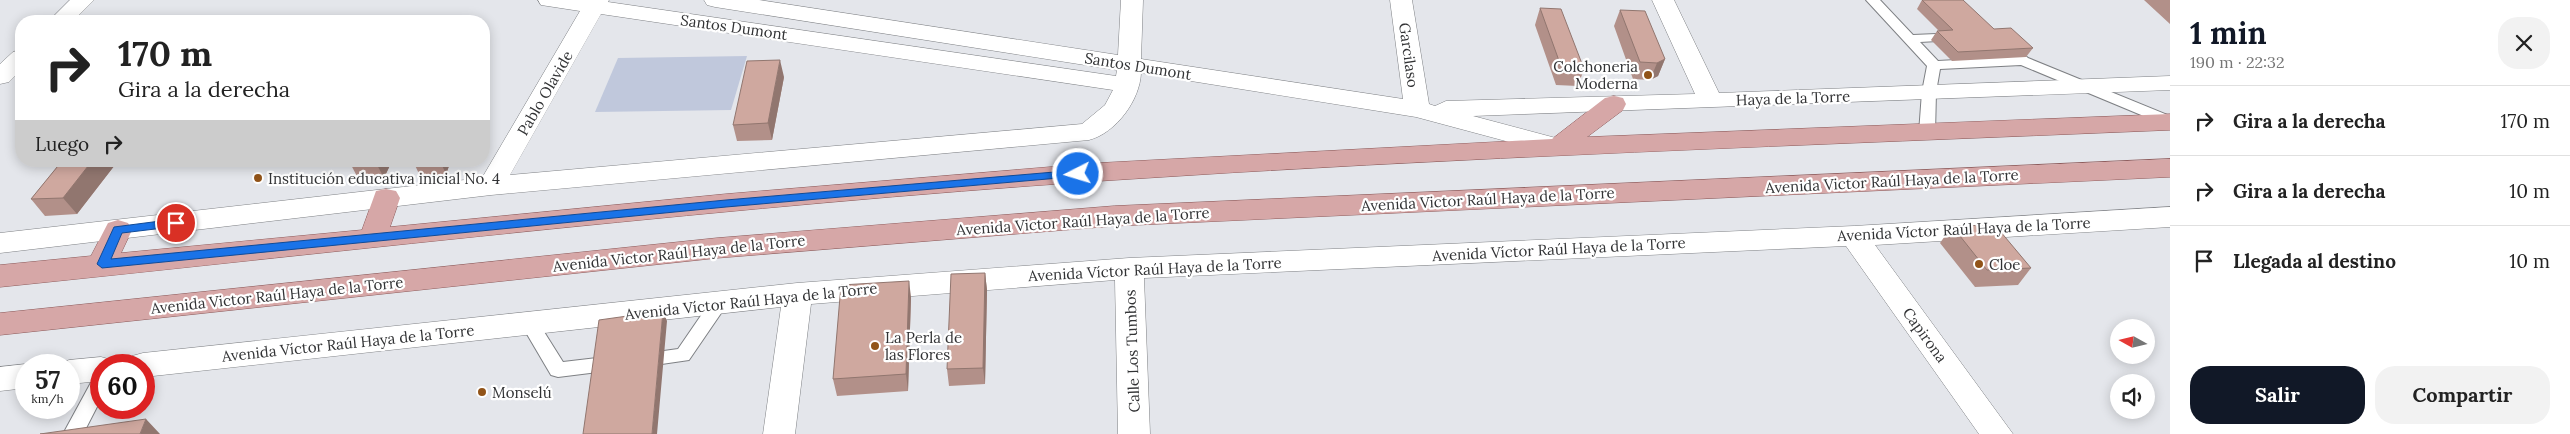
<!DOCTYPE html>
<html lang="es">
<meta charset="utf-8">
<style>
:root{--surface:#fff;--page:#f2f2f2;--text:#222;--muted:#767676;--line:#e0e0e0;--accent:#111827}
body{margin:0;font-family:Lora,serif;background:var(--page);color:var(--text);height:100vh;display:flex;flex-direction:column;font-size:19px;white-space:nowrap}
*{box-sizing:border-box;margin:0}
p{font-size:16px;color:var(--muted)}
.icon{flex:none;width:28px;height:28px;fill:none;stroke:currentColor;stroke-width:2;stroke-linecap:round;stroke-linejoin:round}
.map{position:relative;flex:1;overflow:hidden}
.panel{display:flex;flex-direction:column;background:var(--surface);width:400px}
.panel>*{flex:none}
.top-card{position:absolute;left:15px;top:15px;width:475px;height:152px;border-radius:20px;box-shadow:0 2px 12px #0003;background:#fff;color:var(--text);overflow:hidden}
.needle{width:32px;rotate:278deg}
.controls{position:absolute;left:2110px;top:319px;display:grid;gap:10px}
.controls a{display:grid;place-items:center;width:45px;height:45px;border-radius:50%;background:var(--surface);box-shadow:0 2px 12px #0003;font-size:25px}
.speed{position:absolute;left:15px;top:354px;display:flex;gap:10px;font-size:25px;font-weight:700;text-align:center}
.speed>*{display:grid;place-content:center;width:65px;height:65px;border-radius:50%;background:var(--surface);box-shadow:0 2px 12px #0003;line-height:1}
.speed small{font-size:12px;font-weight:400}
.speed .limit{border:8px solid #d22;background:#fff;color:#111}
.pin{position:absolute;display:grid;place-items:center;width:42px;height:42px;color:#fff;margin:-21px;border:2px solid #fff;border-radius:50%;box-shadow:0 1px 5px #0007}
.me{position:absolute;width:55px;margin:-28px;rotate:265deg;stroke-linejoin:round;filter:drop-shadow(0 0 4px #0008)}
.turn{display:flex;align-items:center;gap:18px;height:105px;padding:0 20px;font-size:22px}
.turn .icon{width:65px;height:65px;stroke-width:2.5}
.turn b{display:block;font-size:35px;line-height:42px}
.then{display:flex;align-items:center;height:48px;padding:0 20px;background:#0003;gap:10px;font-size:19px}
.round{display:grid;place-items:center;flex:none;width:52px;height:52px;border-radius:20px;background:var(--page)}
.head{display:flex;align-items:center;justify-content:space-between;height:85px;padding:0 20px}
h1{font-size:30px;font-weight:800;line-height:38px;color:var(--accent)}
.action{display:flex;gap:10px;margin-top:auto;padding:10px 20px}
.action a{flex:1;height:58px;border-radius:20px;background:var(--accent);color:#fff;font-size:20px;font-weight:800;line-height:58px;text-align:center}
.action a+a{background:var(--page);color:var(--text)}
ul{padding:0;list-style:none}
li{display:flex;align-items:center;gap:15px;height:70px;padding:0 20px;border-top:1px solid var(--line)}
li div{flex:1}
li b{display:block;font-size:19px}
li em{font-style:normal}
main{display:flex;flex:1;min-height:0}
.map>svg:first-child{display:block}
</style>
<main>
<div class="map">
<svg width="2170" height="434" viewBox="0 0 2170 434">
<rect width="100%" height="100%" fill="#e4e6eb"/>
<path fill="#c0c8dc" d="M747,56L731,110L595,112L618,58Z"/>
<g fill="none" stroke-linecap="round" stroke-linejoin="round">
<g stroke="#7e8084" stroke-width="2">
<path id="service" d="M1866,0H1880L1913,35L1960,33L1962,36L1960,39L1955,40L1920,42L1938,61L2010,57L1996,44L1998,41H2008L2028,58L2170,116V127L2021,65L1940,69L1936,92L1935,133L1927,138L1922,136L1919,133L1922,92L1927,66Z
M719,296L725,298L728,303L689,360L641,367L635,365L632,360L635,355L678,349L713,298Z
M530,317L536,319L563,362L614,356L620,358L623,363L620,368L614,370L558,377L551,375L521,324L524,319Z
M101,375V399L83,434H63L94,377Z"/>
</g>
<g stroke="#7e8084" stroke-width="1">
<path id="minor" d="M70,0H94L73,21H49Z
M538,0H609L608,2L1116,76L1117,70L715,7L707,5L704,0H759L1118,55L1121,0H1143L1141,59L1403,99L1390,0H1412L1429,104L1435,106L1446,101L1695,94L1652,0H1674L1719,93L2170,76V90L1473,116L1567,141L1571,147L1567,153L1558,155L1416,117L1141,73C1140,100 1116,133 1089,140L491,195L0,253V233L482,178L580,11L541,5ZM601,14L1113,90L1105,105L1082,124L510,175Z
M21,50V70L9,82L0,84V64L13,52Z
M2170,207V227L1875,245L2013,434H1979L1846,246L1144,278L1150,434H1118L1115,280L811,304L795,434H763L781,307L144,377V365H127L132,356L143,353L797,283L1129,258L1854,226Z
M101,357L112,360L114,365H101V381L69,384V365H57L69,360Z
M26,364L30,365H26V388L0,391V367Z"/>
</g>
<g stroke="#8b5959" stroke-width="1">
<path id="primary" d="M1614,96L1623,98L1626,104L1623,110L1587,137L2170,114V130C1813,145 1456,157 1099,181C732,206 366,249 0,287V265L91,256L108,223L118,220L128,223L132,230L121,253L362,230L376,191L386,189L396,191L400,198L390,227L726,194L1098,163L1552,139L1605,98Z
M2170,159V177L1114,226L717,258L0,335V313L717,238L1114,206Z"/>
</g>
<use href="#service" fill="#fff" fill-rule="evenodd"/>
<use href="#minor" fill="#fff" fill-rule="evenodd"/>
<use href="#primary" fill="#d6a7a7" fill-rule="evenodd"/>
</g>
<path fill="#b29089" d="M1922,0L1994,29L2033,48L2026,57L1952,61L1931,40L1937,31H1939L1917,9Z
M2144,0H2170V24Z
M1540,8L1584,69L1578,86L1556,85L1535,25Z
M1620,10L1665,59L1658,76L1650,80L1633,79L1614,26Z
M784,77L772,140L737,141L733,125Z
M62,161H118L77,214L45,216L31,199Z
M351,161H392L384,178L359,180L350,163Z
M413,161H451L446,174L420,176Z
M1952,226L2031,268L2018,285L1975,287L1940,243Z
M985,273L987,290L985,384L949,386L947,369Z
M911,297L908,391L837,396L833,379Z"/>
<path fill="#91766f" d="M1665,59L1658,76L1650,80L1657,63Z
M780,60L784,77L772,140L768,123Z
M484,68L486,74L484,80Z
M92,161H118L77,214L63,198Z
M375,161H392L384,178Z
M440,161H451L446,174Z
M985,273L987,290L985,384L983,368Z
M909,281L911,297L908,391L906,374Z
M663,311L667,321L657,434H652Z
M146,419L160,434H140Z"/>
<path fill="#cfa89f" stroke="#91766f" d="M1922,0H1963L1994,29L2011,28L2033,48L1958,52L1937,31L1953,30Z
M1540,8L1561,9L1584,69H1562Z
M1620,10L1645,11L1665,59L1657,63L1640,62Z
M780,60L768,123L733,125L747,61Z
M62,161H92L63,198L31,199Z
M351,161H372L350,163Z
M1995,225L2031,268L1987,270L1952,226Z
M985,273L983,368L947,369L951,274Z
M909,281L906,374L833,379L841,285Z
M663,311L652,434H583L599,320Z
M146,419L140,434H40Z"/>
<path fill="#1a73e8" stroke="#114b97" d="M1078,170L1084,174L1082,176L726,207L102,268L97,264L114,227L176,219L181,223L180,226L122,233L111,259L726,200Z"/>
<g fill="#915318" stroke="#fff" stroke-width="2">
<circle cx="1648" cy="75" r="5"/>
<circle cx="258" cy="178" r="5"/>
<circle cx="1979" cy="264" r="5"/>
<circle cx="875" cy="346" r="5"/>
<circle cx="482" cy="392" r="5"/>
</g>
<g text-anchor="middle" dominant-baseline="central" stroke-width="4.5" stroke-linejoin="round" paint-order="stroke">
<g font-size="15" fill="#323335" stroke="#fff">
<text transform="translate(734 27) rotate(8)">Santos Dumont</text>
<text transform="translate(1409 55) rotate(82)">Garcilaso</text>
<text transform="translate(1138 66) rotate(9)">Santos Dumont</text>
<text transform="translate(545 93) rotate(-60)">Pablo Olavide</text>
<text transform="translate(1793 98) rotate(-2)">Haya de la Torre</text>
<text transform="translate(1892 181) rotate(-3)">Avenida Victor Raúl Haya de la Torre</text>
<text transform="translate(1488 199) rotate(-3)">Avenida Victor Raúl Haya de la Torre</text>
<text transform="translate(1083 221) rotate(-4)">Avenida Victor Raúl Haya de la Torre</text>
<text transform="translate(1964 229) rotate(-3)">Avenida Víctor Raúl Haya de la Torre</text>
<text transform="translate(1559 249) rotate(-3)">Avenida Víctor Raúl Haya de la Torre</text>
<text transform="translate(679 253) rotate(-6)">Avenida Victor Raúl Haya de la Torre</text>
<text transform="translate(1155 269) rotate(-3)">Avenida Víctor Raúl Haya de la Torre</text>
<text transform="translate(277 295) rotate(-6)">Avenida Victor Raúl Haya de la Torre</text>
<text transform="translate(751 301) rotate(-6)">Avenida Víctor Raúl Haya de la Torre</text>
<text transform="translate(1925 335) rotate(54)">Capirona</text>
<text transform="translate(348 343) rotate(-6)">Avenida Víctor Raúl Haya de la Torre</text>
<text transform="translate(1132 351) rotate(-92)">Calle Los Tumbos</text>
</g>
<g font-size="15" fill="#323335" stroke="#fff" text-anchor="start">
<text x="1638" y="66" text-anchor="end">Colchoneria<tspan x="1638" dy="17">Moderna</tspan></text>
<text x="268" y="178">Institución educativa inicial No. 4</text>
<text x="1989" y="264">Cloe</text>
<text x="885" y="337">La Perla de<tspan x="885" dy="17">las Flores</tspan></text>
<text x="492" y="392">Monselú</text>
</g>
</g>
</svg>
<div class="controls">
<a><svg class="needle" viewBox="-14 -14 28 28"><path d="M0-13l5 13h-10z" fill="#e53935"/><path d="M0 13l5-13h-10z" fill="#767676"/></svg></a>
<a><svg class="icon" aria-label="sound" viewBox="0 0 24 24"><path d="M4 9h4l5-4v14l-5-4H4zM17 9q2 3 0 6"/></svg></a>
</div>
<div class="speed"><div>57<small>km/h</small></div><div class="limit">60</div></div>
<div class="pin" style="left:176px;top:223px;background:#d93025"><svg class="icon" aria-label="arrive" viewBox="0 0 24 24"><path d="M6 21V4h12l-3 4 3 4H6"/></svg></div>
<svg class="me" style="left:1078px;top:174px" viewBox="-20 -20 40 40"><circle r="17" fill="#1a73e8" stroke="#fff" stroke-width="3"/><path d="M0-11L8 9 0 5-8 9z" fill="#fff"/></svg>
<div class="top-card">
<div class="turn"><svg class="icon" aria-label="right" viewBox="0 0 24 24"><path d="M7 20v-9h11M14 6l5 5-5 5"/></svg><div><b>170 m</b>Gira a la derecha</div></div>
<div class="then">Luego<svg class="icon" aria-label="right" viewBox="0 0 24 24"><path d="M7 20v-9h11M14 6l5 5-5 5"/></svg></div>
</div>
</div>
<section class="panel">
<div class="head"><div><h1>1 min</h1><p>190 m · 22:32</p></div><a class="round"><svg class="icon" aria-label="close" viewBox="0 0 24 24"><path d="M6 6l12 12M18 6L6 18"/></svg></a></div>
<ul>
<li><svg class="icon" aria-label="right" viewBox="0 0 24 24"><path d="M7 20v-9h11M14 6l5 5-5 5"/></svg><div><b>Gira a la derecha</b></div><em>170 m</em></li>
<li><svg class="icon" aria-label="right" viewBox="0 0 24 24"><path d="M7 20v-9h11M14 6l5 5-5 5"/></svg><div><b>Gira a la derecha</b></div><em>10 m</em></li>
<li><svg class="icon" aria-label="arrive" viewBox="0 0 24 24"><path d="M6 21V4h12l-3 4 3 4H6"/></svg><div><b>Llegada al destino</b></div><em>10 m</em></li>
</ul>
<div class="action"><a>Salir</a><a>Compartir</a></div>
</section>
</main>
